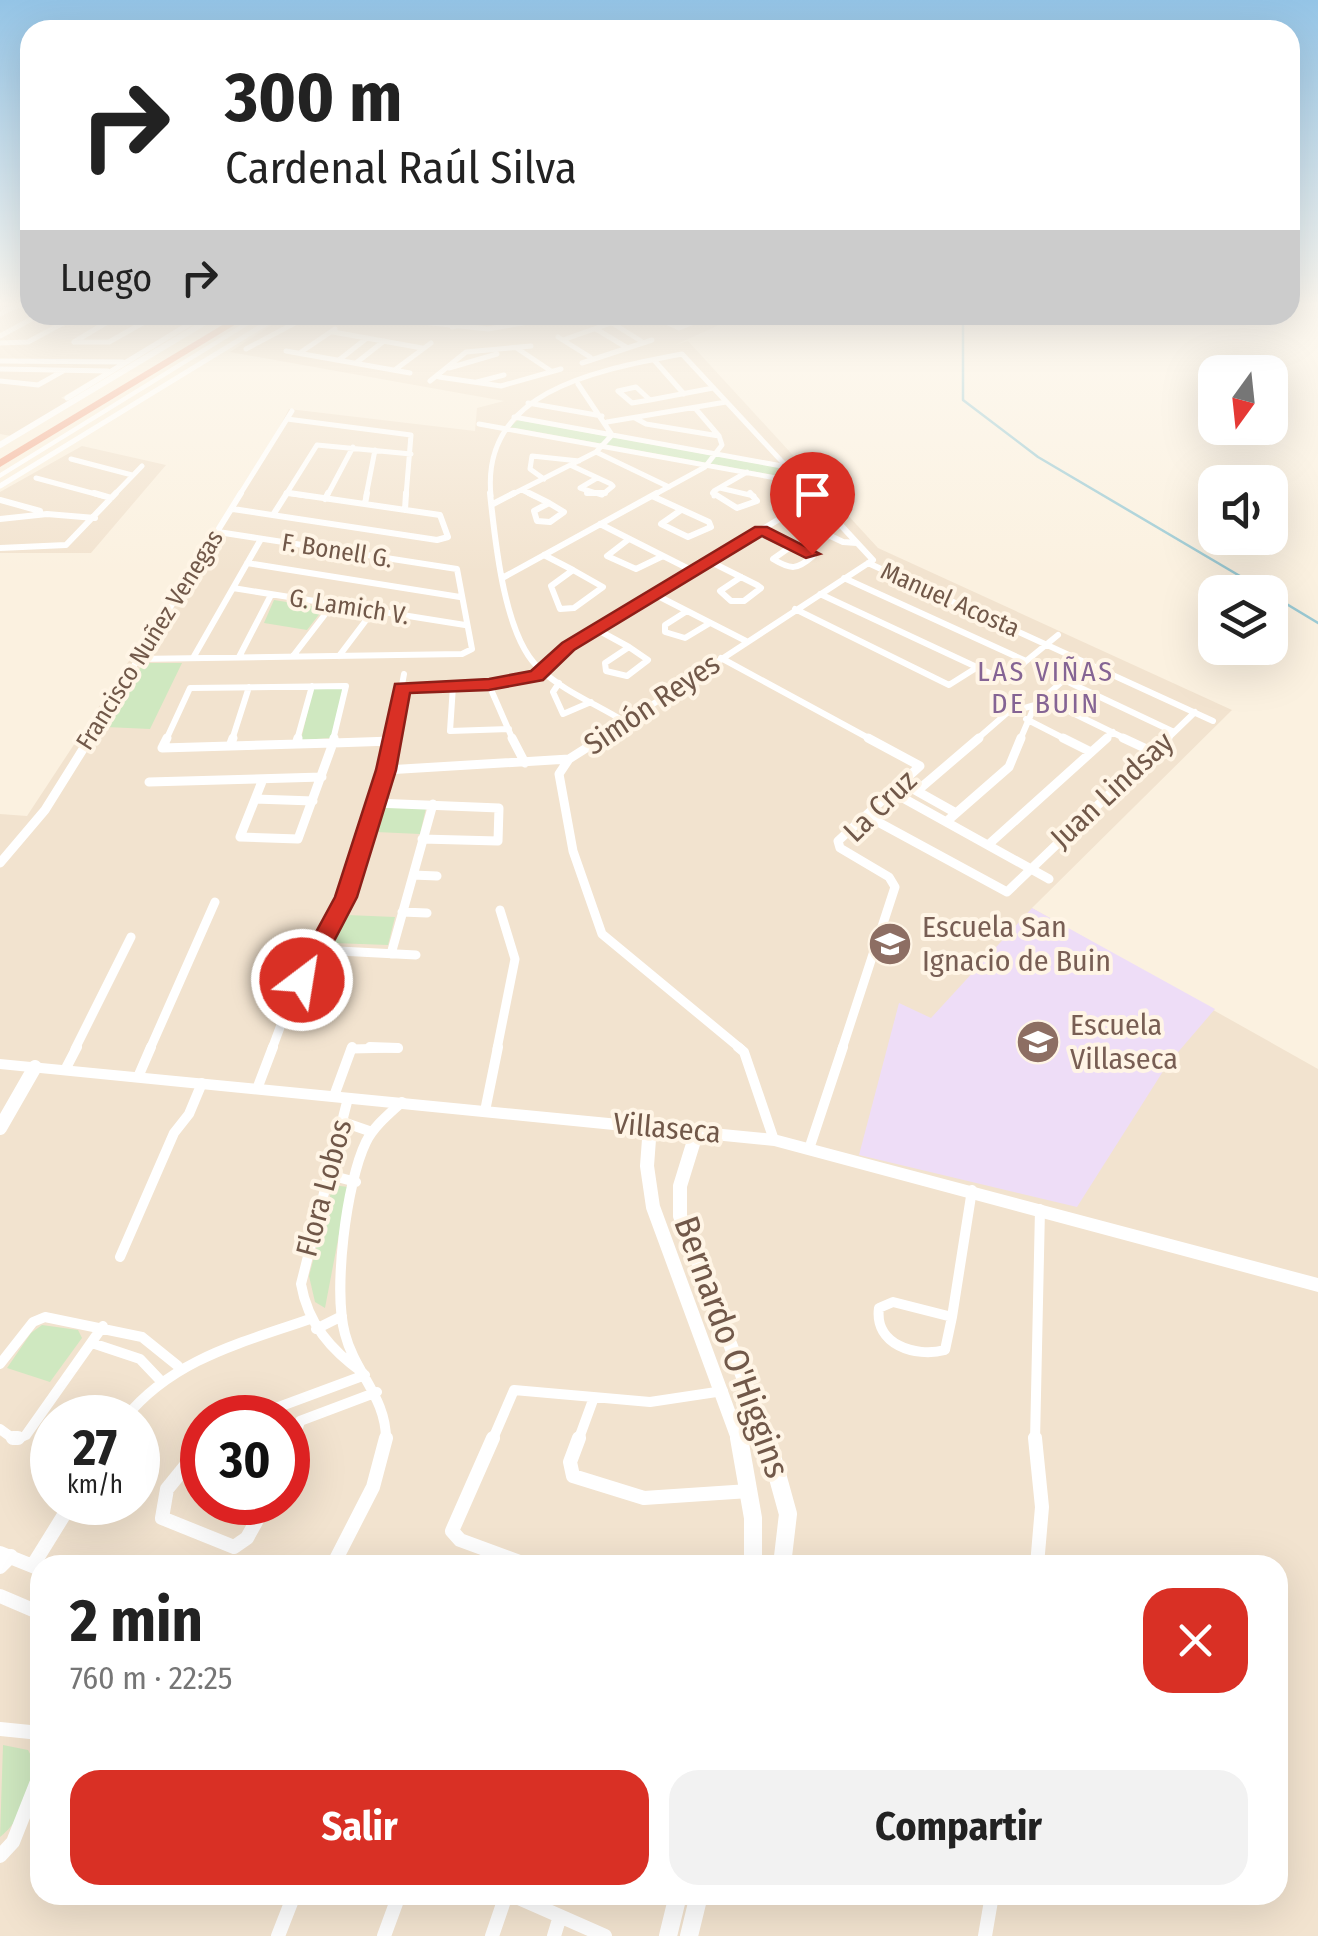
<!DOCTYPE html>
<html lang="es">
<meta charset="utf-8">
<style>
:root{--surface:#fff;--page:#f2f2f2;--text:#222;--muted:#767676;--accent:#d93025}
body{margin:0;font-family:"Fira Sans Condensed",sans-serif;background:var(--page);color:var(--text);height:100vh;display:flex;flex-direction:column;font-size:38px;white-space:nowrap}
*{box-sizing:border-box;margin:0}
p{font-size:32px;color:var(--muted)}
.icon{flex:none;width:55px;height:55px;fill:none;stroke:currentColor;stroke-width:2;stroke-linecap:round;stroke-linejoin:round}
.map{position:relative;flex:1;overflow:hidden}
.drawer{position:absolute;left:30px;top:1555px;width:1258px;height:350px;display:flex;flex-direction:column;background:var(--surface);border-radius:30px;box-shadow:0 10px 40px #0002}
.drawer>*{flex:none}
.hud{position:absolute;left:20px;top:20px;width:1280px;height:305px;border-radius:30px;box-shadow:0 10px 40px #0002;background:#fff;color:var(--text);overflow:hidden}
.needle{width:65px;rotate:195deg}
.tools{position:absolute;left:1198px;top:355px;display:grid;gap:20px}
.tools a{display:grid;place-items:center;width:90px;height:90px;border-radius:20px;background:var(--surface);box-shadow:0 10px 40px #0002;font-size:50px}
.speed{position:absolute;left:30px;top:1395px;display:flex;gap:20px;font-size:50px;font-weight:700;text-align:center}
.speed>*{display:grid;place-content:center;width:130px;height:130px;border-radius:50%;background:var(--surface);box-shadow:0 10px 40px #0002;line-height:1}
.speed small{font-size:25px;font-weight:400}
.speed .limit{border:15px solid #d22;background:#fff;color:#111}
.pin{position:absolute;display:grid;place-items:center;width:85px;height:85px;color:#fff;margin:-102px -42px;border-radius:50% 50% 50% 0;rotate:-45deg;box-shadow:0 0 10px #0007}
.pin .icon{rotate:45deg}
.me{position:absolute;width:110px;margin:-55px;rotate:31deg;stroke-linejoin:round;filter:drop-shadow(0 0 8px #0008)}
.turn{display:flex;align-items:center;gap:35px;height:210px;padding:0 40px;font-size:45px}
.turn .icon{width:130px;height:130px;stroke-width:2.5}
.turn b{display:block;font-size:70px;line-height:85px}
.then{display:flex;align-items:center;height:95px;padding:0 40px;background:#0003;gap:20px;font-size:38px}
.round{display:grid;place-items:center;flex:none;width:105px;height:105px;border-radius:30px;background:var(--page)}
.summary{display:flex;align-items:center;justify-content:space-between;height:170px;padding:0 40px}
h1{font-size:60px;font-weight:700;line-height:75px}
.action{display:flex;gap:20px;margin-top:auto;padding:20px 40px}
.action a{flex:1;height:115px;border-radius:30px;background:var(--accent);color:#fff;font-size:40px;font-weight:700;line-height:115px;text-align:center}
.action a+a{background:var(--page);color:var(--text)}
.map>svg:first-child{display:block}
</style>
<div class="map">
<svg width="1318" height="1936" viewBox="0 0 1318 1936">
<rect width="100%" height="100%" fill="#fbf1e0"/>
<path fill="#f2e3cf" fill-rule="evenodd" d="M0,302H30V315H201L61,398L70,401L11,436L0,434Z
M287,315H741L675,345L688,341L878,548L1232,710L1032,908L1318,1069V1936H0V814L27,816L265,454L289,409L475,431L477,408L504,401L230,352ZM52,1418H138V1502H52ZM202,1418H288V1502H202ZM40,1565H1278V1895H40Z
M82,446L166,465L91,553H0V492Z"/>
<path fill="#eeddf7" d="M1032,908L1215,1009L1167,1065L1077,1207L859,1155L899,1003L931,1018Z"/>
<path fill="#cfe8c0" d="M518,420L781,468L785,477L510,427Z
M274,600L324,608L307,630L264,623Z
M143,663H182L150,729L106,727Z
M343,688L331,738L301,740L313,689Z
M384,806L426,808L420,834L376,832Z
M347,915L395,917L388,945L333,943Z
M333,1185L348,1187L325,1308L315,1302L309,1276Z
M42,1325L78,1330L82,1338L50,1382L7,1368L31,1333Z
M3,1745L28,1750C44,1776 22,1820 0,1837Z"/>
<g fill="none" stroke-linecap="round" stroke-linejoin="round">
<path stroke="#9ccbd5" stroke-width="2.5" d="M963,315V400L1038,457L1267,592
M1270,594L1318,623"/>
<path stroke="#fff" stroke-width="5" d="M0,314L24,302
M357,315L488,329L569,315
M581,315L603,325
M651,315L679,328L711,315
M612,323L641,341
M452,327L500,317L550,318
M596,329L626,347
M333,332L422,348
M0,336L39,315
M558,337L590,357
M563,340L622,319
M74,342H109L157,315
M74,342L119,315
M0,343L28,342L78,315
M246,349L310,315
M518,349L551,371
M286,351L410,373
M301,352L335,329
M339,360L367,338
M654,360L684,394
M0,361L123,362
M356,363L384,341
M582,363L652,340
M449,368L497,354
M0,369L108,371
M396,369L431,343
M439,377L501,386L561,369
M0,381L38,385L63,371
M430,381L466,352L531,346
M477,382L504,375
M636,387L650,400L632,403L618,391Z
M67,398L204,315
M650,400L713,388
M528,403L602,416
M695,408L719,436
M514,417L782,466
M635,418L646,424L719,436
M287,419L411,435L406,496
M607,422L726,402
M479,424L820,486
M596,452L669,487
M71,459L132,475
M570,465L611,484L613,486L602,495L580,488L597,478
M36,478L103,496
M544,479L530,469L532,456L579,461
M0,486L280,315
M720,488L754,496
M522,490L534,496
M286,493L307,496
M113,496L142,466
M239,496L292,411
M285,496L317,445L411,454
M327,496L353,447
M366,496L375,450
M491,496C480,389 600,370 682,354L814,496
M509,496L596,452L612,435L578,384
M652,496L705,467L722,445L719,436
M714,496V491L747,472"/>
<path stroke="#fff" stroke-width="6" d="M94,493L111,498
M490,493C495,540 504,638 540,669C563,691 598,705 625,722
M529,493L549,503
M587,493H605
M713,493L737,508L757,501L750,493
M652,496L709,522L711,527L688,537L661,524L681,510
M325,499L328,493
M0,500L40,511
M549,503L564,512L550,522L537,521L534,511Z
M365,504L367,493
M493,504L514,493
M233,509L437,540L448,537L440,515L289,493
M405,510L406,493
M273,515L287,493
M786,515L843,542L857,543
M0,519L47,514L95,518
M600,524L693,571
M761,530L793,545
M629,539L607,556L636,569L663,556
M793,545L813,556C797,570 791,570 773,559Z
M0,548L66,545L116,493
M544,555L573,570
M709,561L757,585L761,588L744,601H731L720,591L741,577
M247,563L460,597
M868,563L1213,721
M573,570L603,587L574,608L560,609L551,586Z
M504,577L657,493
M844,578L1026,661
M233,588L465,625
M654,594L746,641
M820,594L998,677L1008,676L1058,635
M795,609L949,685L976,668
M687,611L665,625V632L685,638L710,623
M596,629L629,647
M629,647L648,660L627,676L606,671L605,663Z
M293,656L333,604
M339,656L373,611
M239,657L271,595
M193,658L261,539
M721,658L872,740
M138,659L462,654L472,649L457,569L218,532
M1064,680L1174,732
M559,683L553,692L563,714L591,702
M489,685L513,740
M453,686L450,731L509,729
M402,688L520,681L546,670L568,647L814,498
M1042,698L1128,740
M1026,719L1067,740
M88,740L241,493
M166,740L190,688L346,686L333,740
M232,740L249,687
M297,740L312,686
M392,740L404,674
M598,740L873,560L811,493
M976,740L1007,713L1035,705
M1020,740L1035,705L1086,661
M1104,740L1113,732
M1166,740L1195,712"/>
<path stroke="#fff" stroke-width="9" d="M167,738L162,748L333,743
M512,738L525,763
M602,738L569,759L559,774L573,851L602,934L741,1049
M1063,738L1091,752
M1123,738L1153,752
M333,743L334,738
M333,743L392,741
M296,744L298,738
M230,746L233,738
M386,770L569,759
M263,779L240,837L298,839L333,743
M149,782L322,777
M915,790L956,813
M917,791L979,738
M894,793L1049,879
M255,799L313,801
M375,803L499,808L498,841L422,839
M867,816L1007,892L1168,738
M946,822L1009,767L1021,738
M988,845L1107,738
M0,863L45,810L90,738
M413,875L437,876
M402,912L427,913
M339,951L416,955
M391,954L433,804
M75,1049L131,937
M150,1049L215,902
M272,1049L288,1006L346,897L392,738
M351,1049L398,1048
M497,1049L515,959L500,910
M842,1049L895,887L889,877L840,848L838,841L920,766L868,738"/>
<path stroke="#fff" stroke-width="10" d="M370,1047L398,1048
M738,1047L744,1052L774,1140
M65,1070L77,1047
M138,1077L151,1047
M257,1089L273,1047
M334,1096L352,1047
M348,1098L301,1284C308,1324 331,1350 363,1373
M485,1111L498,1047
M343,1122L372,1132
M809,1149L843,1047
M326,1174L356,1182
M120,1257L174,1133L189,1114L202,1083
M893,1302L952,1317L945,1350C915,1358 874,1344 879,1308Z
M952,1317L972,1190
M316,1329L342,1316
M92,1343L140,1359L159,1379
M0,1364L33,1322L45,1317L142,1337L178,1366
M125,1418C173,1359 241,1343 310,1319
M249,1418L365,1375
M737,1426L758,1418
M0,1429L15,1440L26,1435L103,1326
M294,1441L300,1421L377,1392
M386,1441C387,1398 355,1373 345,1334C333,1291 346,1183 366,1142C374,1126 389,1114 402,1102
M492,1441L514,1390L650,1402L723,1391
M578,1441L593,1400
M1035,1441L1040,1209"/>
<path stroke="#fff" stroke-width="14" d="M13,1438H18
M493,1438L452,1531L460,1540L528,1565
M579,1438L570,1462L573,1476L644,1498L749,1491
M1035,1438L1042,1507L1037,1565
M202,1446L167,1489L162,1518L234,1547L247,1538L267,1502
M288,1460L295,1438
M0,1553L40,1569
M33,1565L72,1502
M333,1565L373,1487L386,1438
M0,1567L11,1556
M0,1596L40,1613
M0,1729L40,1733
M0,1856L13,1842L40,1774
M512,1895L605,1936
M278,1936L294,1895
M384,1936L399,1895
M492,1936L506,1895
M554,1936L560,1916
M985,1936L992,1895"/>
<path stroke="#fff" stroke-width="6" d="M0,445L217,315"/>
<path stroke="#fff" stroke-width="14" d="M650,1126L647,1166L653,1207L739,1441
M0,1128L35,1067
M697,1131L680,1186V1216L768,1441"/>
<path stroke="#fff" stroke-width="18" d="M739,1438L753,1518V1565
M767,1438L788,1514L782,1565
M668,1936L678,1895
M689,1936L699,1895"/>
<path fill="#fff" fill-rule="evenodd" d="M257,315H265L0,478V473Z
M0,1059L774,1134L1318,1278V1292L774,1146L0,1069Z"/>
<path fill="#f4b298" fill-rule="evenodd" d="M239,315H251L0,467V459Z"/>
</g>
<linearGradient id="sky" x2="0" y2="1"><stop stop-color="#94c4e6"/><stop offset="0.53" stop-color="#fdf9f1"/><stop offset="1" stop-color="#fdf9f1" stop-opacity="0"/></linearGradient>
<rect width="1318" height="573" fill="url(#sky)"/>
<path fill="#d93025" stroke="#8d1f18" stroke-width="2.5" d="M755,527H767L820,554L806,558L762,536L574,650L543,680L489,690L410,693L396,770L357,897L310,987H293L290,980L335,897L376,770L395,684L489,679L531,671L562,643Z"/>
<defs>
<g id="school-disc" transform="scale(2.25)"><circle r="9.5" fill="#8d6e63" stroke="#fff5e6"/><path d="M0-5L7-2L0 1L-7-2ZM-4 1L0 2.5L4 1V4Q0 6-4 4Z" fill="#fff"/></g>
</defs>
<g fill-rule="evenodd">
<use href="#school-disc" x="890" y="944"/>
<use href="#school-disc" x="1038" y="1042"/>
</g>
<g text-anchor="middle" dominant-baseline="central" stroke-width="8" stroke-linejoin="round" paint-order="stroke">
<g font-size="25" fill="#715849" stroke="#fff5e6">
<text transform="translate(337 551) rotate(9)">F. Bonell G.</text>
<text transform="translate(950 600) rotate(24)">Manuel Acosta</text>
<text transform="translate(349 607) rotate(9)">G. Lamich V.</text>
<text transform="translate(150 640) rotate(-58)">Francisco Nuñez Venegas</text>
</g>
<g font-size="28" letter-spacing="2.5" fill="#856494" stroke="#fff5e6">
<text x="1046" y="671">LAS VIÑAS<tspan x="1046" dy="32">DE BUIN</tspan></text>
</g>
<g font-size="30" fill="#715849" stroke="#fff5e6">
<text transform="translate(652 704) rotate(-34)">Simón Reyes</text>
<text transform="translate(1112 790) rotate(-43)">Juan Lindsay</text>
<text transform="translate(880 806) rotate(-44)">La Cruz</text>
<text transform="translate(667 1128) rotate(5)">Villaseca</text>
<text transform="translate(324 1188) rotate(-75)">Flora Lobos</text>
</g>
<g font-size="30" fill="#785e54" stroke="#fff5e6" text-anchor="start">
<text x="922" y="927">Escuela San<tspan x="922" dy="34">Ignacio de Buin</tspan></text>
<text x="1070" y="1025">Escuela<tspan x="1070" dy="34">Villaseca</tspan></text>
</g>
<g font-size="35" fill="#715849" stroke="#fff5e6">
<text transform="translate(732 1347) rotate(70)">Bernardo O'Higgins</text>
</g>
</g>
</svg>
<div class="tools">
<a><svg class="needle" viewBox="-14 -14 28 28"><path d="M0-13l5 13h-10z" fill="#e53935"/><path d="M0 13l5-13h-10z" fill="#767676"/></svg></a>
<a><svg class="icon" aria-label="sound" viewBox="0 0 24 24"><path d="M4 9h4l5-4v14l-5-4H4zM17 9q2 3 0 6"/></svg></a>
<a><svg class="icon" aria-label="layers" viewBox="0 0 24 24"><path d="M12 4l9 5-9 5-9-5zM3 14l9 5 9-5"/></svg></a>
</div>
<div class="speed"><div>27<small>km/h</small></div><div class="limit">30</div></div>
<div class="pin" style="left:812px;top:554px;background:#d93025"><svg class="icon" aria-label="arrive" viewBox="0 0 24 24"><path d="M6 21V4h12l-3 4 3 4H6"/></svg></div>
<svg class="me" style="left:302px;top:980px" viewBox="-20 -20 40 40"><circle r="17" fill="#d93025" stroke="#fff" stroke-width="3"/><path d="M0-11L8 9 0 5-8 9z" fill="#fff"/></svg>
<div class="hud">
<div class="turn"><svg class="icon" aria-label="right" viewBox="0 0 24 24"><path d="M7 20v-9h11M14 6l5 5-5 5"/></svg><div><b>300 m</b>Cardenal Raúl Silva</div></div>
<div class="then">Luego<svg class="icon" aria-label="right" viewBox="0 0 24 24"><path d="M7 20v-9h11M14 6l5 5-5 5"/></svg></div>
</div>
<section class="drawer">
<div class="summary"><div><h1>2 min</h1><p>760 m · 22:25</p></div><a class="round" style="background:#d93025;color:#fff"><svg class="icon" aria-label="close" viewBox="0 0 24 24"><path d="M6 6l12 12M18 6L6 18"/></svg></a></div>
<div class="action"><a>Salir</a><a>Compartir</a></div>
</section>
</div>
